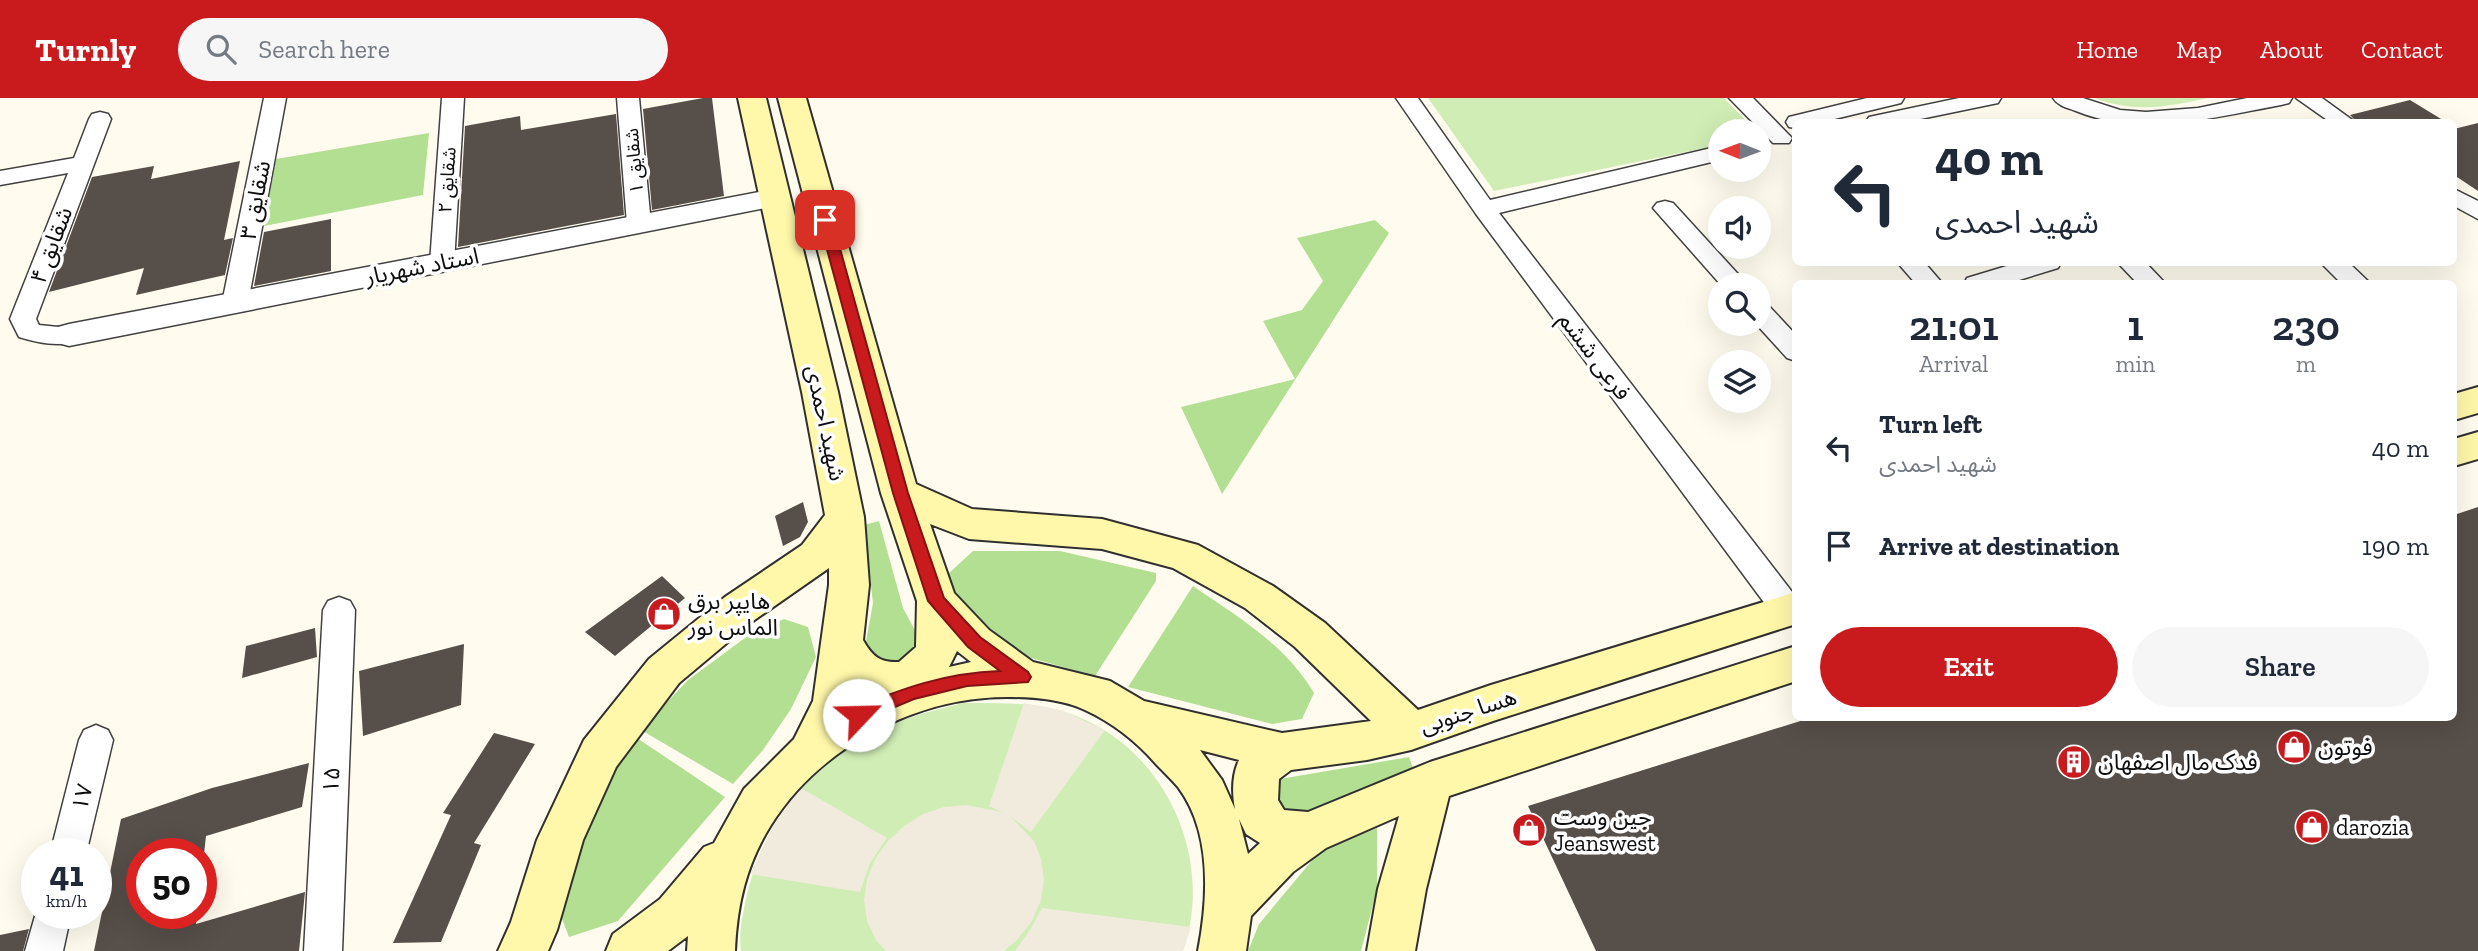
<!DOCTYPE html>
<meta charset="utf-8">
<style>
:root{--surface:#fff;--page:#f6f6f7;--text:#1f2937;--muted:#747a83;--accent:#c91b1e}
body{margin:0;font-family:"Zilla Slab","Noto Sans Arabic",serif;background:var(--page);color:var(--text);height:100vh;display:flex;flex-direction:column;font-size:26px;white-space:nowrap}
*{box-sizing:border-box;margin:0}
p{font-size:23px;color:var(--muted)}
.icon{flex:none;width:38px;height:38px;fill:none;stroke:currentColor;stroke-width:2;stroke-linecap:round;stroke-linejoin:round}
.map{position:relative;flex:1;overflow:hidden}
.sheet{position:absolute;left:1792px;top:182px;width:665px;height:441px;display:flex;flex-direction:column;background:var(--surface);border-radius:10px;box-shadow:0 7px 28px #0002}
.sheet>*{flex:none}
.banner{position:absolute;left:1792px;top:21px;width:665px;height:147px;border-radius:10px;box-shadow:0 7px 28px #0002;background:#fff;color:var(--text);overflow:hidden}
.needle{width:46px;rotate:271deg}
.tools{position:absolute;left:1708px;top:21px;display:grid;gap:14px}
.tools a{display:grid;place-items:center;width:63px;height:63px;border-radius:50%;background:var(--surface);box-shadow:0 7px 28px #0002;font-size:35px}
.speed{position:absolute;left:21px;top:740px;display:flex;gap:14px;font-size:35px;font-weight:700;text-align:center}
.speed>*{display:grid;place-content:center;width:91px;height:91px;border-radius:50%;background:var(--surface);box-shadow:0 7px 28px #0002;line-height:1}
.speed small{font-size:18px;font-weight:400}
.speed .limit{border:10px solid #d22;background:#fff;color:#111}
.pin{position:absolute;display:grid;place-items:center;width:60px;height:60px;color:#fff;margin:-30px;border-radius:14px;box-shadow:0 4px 10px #0006}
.me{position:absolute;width:77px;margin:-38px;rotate:66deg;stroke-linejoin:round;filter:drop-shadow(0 0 5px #0008)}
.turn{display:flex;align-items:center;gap:24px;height:147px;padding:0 28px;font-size:32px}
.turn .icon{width:91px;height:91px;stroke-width:2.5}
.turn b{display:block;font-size:49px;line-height:60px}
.eta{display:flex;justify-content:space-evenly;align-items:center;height:119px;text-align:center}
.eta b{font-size:42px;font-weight:600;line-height:49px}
.cta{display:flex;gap:14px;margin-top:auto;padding:14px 28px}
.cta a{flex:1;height:80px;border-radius:42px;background:var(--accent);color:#fff;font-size:28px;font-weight:600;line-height:80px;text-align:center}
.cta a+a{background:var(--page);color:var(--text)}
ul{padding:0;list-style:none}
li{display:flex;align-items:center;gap:21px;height:98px;padding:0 28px}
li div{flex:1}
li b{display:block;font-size:26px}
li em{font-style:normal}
header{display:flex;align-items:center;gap:42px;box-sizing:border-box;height:98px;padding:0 35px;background:var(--accent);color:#fff}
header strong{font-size:33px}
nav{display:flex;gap:38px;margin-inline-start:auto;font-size:24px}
.search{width:490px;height:63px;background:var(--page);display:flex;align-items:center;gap:18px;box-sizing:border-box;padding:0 24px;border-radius:38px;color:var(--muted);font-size:26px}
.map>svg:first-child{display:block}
</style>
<header>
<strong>Turnly</strong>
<div class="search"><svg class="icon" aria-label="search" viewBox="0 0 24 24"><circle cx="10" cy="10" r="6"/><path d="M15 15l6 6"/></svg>Search here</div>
<nav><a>Home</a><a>Map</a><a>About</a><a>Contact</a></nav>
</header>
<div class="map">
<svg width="2478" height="853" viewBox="0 0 2478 853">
<rect width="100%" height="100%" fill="#fffcef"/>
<path fill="#d0edb5" d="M1428,0H1724L1756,33H1720V47L1494,93Z
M2094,0H2208C2168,9 2134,15 2094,0Z
M963,605C995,605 1027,604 1058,612C1160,639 1217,756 1183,853H741C739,838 741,825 744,811C756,744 792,688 849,649C883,625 923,615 963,605Z"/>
<path fill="#b3df93" d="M429,35L423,97L264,128L276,61Z
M1375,122L1389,135L1222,396L1181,309L1295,281L1263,223L1302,212L1323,183L1297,140Z
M879,423L903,510L919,540L918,554L896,571L864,554L873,505L864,427Z
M973,453H1060L1156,475V483L1095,578L1003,552L950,504L948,476Z
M1193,488C1238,519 1285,546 1314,595L1302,621L1272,626L1128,589Z
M784,521L808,529L816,559L791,611L763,652L733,686L641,632L688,582L749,537Z
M637,640L725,699L618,823L569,839L557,808L600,696Z
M1409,659L1413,670L1300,721L1273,708L1280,681Z
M1377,730V791L1361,853H1248L1259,826L1319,754Z"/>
<path fill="#f0ebdd" d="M1024,605L1061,612L1105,632L1031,734L1011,719L1034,743L1041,761L1044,781L1041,802L1032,823L1017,842L1004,853H886L876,842L867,823L864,802L867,781L875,761L888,743L904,728L923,716L944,709L966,707L1002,714L989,708Z
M801,690L887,740L870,765L860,794L750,776L774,726Z
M1042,810L1191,829L1183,853H1015L1030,832Z"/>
<path fill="#574f49" d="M703,0H712L724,98L652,112L643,11Z
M2410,2L2446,24H2357L2350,17Z
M616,16L624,117L458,149L465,28L520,18L521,32Z
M2478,25V93L2454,77V31Z
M240,63L224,142L233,140L225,177L136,197L144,170L49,194L92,79L154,68L151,81Z
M331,121V173L254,188L264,134Z
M803,404L808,424L800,439L783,448L775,418Z
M2478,409V853H1596L1528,708L1810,620H2454V417Z
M662,478L685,500L615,558L585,534Z
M315,530L317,559L242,580L246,548Z
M464,546L461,607L363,638L359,573Z
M494,635L535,646L474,745L481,747L441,844L393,845L451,717L443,715Z
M309,665L302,709L206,738L204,756H142V816H197L196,826L305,794L299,853H94L121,721L212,690Z
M29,831L23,853H0V837Z"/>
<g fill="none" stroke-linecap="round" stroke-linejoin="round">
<g stroke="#414141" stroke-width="3">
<path id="minor" d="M264,0H286L248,205L244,211L235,213L226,211L222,205Z
M442,0H464L454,165L451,171L442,173L433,171L430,165Z
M617,0H639L651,126L648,131L639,134L630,131L627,126Z
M1396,0H1418L1490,102L1720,48V62L1499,115L1796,499V523L1788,526L1777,522L1476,116Z
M1729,0H1753L1792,40L1789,45H1773Z
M1867,0H1904L1901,5L1822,24H1796V30L1789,29L1786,24L1789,19Z
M1959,0H2001L1998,5L1906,24H1866L1869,19Z
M2053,0H2083L2120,12L2146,14L2198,10L2247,0H2292L2289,5L2281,7C2215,19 2141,40 2076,13C2068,10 2058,8 2053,0Z
M2296,0H2322L2355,24H2330Z
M100,14L108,16L111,21L36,221L39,227L78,231L82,237L78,243C58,249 39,245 19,239L10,221L68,75L0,87V73L74,60L89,21L92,16Z
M2454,91L2478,103V121L2454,108Z
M1665,103L1673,105L1748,187H1721L1653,110L1657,105Z
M1897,164H1924L1943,186H1916Z
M2020,164H2061L2058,170L2006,186H1964L1967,180Z
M2117,164H2145L2166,186H2138Z
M2320,164H2348L2371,186H2342Z
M1759,204L1768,207L1796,237V263L1787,260L1756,226H1759Z
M339,499L350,503L355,512L342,853H304L323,512L328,503Z
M96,627L108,632L113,642L86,756H50L79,642L84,632Z
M37,811V816H71L63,853H25Z"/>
</g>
<g stroke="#414141" stroke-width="3">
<path id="tertiary" d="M775,91L785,94L790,100L785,106L69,248L58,245L53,237L58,229L69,226Z"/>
</g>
<g stroke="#303030" stroke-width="4">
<path id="secondary" d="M738,0H766L838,294L864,419L869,487L863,542C872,558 880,565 899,564L916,549L917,503L881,395L778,0H806L916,386L972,411L1102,421L1198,447L1273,488L1325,525L1418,612L1491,587L1796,494V526L1493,623L1411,652L1367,662L1291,672L1279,681L1278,702L1284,712L1308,714L1430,664L1796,548V583L1449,698L1426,791L1415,853H1367L1378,791L1399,718L1326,750L1293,774L1251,818L1246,853H1198C1208,801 1212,734 1178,689C1171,681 1163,673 1156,666C1136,643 1113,625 1085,612C1061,601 1033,599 1007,599C916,599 820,649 771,727C746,767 737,807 735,853H687L688,838L668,853H606L613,836L660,801L704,749L714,745L744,691L794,641L813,603L829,487V470L753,523L679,585L616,669L583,742L557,832L548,853H498L511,824L537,742L584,642L649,561L725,499L802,447L825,417L802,294ZM930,426L969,441L1102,451L1173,470L1245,510L1295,549L1371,623L1282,635L1144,603L1110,583L1033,564L989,532L954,495ZM957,553L971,564L949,569ZM857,591L869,595L856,601ZM1200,652L1239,662C1232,677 1232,695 1235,711L1222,682ZM1239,721L1246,736L1260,745L1248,756Z
M2478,289V315L2454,322V296Z
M2478,334V361L2454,368V341Z"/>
</g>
<use href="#minor" fill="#fff" fill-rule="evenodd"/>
<use href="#tertiary" fill="#fff" fill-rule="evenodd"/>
<use href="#secondary" fill="#fff8aa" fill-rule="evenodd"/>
</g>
<path fill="#c91b1e" stroke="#831214" stroke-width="2" d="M825,118L832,122L908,395L944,500L980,539L1028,574L1031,579L1028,584L967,588L914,601L859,624L853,622L850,617L853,611C903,590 945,575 1000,573L968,549L928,503L893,395L819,122Z"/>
<defs>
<g id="shop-disc" transform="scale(1.75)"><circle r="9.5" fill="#c91b1e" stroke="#fff"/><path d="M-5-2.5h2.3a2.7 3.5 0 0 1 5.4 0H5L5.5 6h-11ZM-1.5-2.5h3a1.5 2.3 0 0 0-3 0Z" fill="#fff"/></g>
<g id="building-disc" transform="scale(1.75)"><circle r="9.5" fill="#c91b1e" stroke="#fff"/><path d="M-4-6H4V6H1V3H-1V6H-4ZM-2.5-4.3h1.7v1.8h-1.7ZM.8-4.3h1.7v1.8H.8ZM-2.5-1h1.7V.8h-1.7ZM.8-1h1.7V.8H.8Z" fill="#fff"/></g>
</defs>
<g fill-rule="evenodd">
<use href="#shop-disc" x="664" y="516"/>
<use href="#shop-disc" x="2294" y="649"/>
<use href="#building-disc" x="2074" y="664"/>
<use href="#shop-disc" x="2312" y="729"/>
<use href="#shop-disc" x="1529" y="732"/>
</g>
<g text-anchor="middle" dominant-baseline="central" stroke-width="7" stroke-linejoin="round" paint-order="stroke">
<g font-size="19" fill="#0e0e0e" stroke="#fff">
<text transform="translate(634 63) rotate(-95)">شقایق ۱</text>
<text transform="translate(447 82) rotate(-86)">شقایق ۲</text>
</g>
<g font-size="23" fill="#0e0e0e" stroke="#fff">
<text transform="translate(255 102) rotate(-79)">شقایق ۳</text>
<text transform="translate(51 147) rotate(-69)">شقایق ۴</text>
<text transform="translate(422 168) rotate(-11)">استاد شهریار</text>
<text transform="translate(1595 258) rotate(53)">فرعی ششم</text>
<text transform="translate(826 325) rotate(78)">شهید احمدی</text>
<text transform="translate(1468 613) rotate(-18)">هسا جنوبی</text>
<text transform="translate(331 682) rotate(-87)">۱۵</text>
<text transform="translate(82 699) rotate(-76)">۱۷</text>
</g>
<g font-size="23" fill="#0e0e0e" stroke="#fff" text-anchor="start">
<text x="688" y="503">هایپر برق<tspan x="688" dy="26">الماس نور</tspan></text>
<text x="2318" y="649">فوتون</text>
<text x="2098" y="664">فدک مال اصفهان</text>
<text x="1554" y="719">جین وست<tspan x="1554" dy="26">Jeanswest</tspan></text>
<text x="2336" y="729">darozia</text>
</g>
</g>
</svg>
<div class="tools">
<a><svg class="needle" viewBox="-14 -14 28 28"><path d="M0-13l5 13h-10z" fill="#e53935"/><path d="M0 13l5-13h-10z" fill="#747a83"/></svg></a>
<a><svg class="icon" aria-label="sound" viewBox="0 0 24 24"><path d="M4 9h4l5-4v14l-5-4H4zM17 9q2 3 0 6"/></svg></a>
<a><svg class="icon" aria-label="search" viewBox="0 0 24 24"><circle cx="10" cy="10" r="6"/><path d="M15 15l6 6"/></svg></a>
<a><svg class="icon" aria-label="layers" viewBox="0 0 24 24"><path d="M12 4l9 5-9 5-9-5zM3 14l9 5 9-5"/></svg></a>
</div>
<div class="speed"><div>41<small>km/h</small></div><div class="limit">50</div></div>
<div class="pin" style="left:825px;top:122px;background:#d93025"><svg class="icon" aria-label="arrive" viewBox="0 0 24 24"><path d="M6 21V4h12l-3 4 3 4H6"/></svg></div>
<svg class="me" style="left:859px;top:617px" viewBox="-20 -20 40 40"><circle r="19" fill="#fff"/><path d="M0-13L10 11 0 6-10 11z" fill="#c91b1e"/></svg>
<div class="banner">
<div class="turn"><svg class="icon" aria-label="left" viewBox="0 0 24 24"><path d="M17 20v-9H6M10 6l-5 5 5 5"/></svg><div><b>40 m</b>شهید احمدی</div></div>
</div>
<section class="sheet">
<div class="eta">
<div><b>21:01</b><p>Arrival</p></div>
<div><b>1</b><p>min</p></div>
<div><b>230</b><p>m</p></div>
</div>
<ul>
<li><svg class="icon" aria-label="left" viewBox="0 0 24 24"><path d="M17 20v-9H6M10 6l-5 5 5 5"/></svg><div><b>Turn left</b><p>شهید احمدی</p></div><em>40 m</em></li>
<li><svg class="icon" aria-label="arrive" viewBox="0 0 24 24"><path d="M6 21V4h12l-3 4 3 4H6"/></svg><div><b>Arrive at destination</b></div><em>190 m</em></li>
</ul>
<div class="cta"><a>Exit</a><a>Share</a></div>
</section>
</div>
